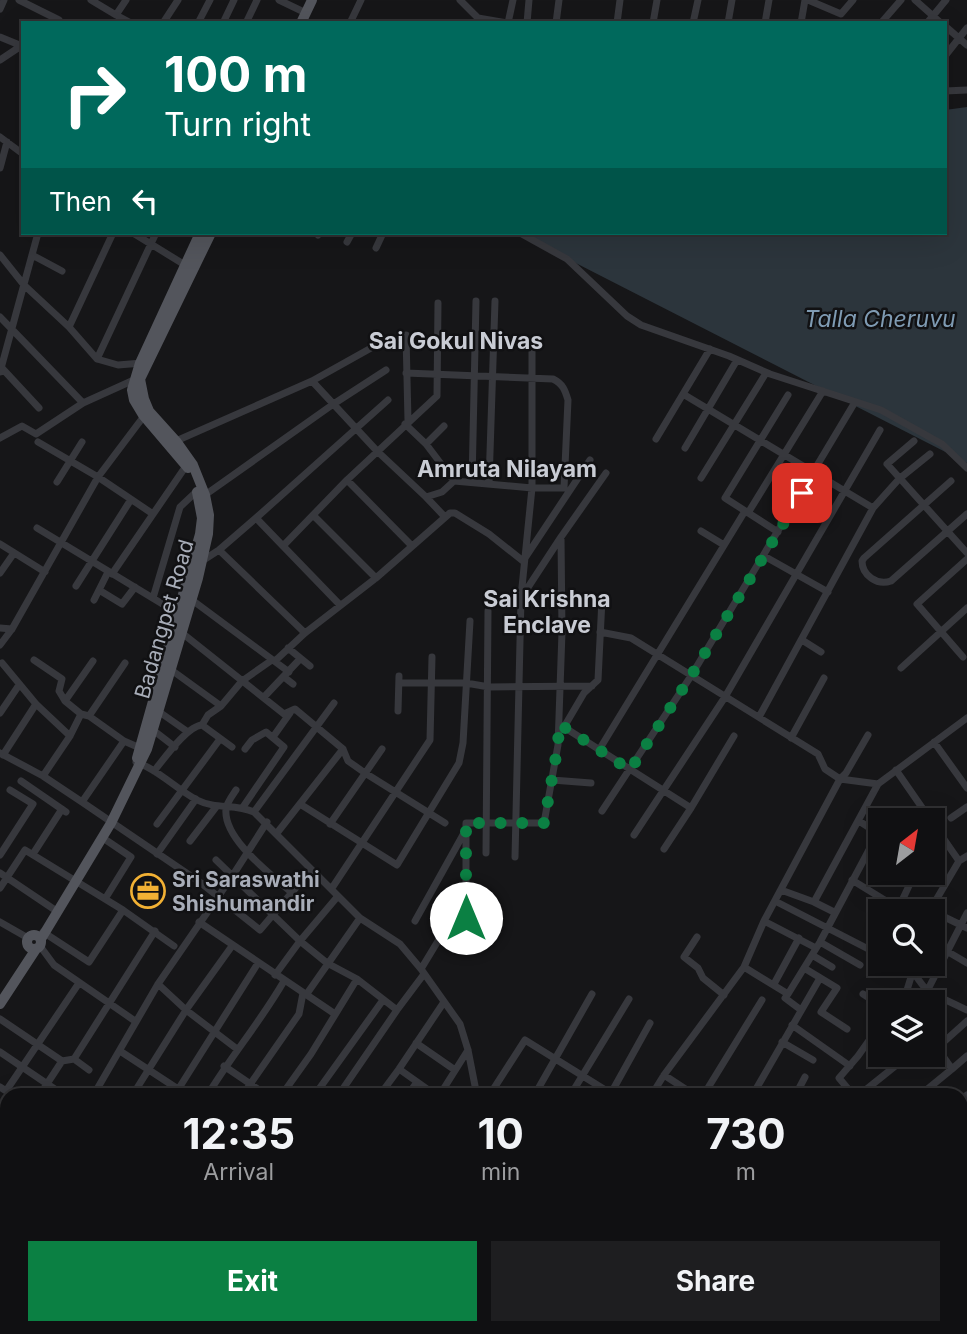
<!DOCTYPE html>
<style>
:root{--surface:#101012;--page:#1e1e20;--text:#f1f3f6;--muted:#9c9d9f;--line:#303032;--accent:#0b8043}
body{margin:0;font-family:Inter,sans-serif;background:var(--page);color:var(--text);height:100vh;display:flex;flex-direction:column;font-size:26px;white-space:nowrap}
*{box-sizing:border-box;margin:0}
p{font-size:23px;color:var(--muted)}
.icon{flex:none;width:38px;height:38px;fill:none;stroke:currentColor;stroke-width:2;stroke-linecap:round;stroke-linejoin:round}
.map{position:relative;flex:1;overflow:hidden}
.sheet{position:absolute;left:0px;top:1088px;width:968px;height:247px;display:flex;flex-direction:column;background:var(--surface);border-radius:21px 21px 0 0;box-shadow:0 7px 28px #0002,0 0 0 2px var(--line)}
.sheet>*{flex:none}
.hud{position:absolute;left:21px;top:21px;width:926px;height:214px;border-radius:0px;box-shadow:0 7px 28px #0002,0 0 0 2px var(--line);background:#00695c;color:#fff;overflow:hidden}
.needle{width:46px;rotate:31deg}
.tools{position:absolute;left:868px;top:808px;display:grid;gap:14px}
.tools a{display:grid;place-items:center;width:77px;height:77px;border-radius:0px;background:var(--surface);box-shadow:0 7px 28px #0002,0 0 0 2px var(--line);font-size:35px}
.pin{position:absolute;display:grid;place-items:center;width:60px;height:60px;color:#fff;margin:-30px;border-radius:14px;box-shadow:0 4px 10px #0006}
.me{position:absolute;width:77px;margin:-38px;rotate:0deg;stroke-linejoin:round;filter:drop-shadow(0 0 5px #0008)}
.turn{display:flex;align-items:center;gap:24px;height:147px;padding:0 28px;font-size:32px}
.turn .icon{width:91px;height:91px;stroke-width:2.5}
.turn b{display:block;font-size:49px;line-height:60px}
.then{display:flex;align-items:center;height:66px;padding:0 28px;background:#0003;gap:14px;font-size:26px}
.eta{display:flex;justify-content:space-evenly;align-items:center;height:119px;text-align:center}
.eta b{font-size:42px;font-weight:700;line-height:49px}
.cta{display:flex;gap:14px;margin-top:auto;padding:14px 28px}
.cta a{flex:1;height:80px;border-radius:0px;background:var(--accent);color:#fff;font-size:28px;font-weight:700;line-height:80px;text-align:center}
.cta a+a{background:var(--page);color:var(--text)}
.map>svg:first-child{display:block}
</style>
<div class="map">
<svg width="967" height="1334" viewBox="0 0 967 1334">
<rect width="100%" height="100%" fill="#161618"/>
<path fill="#2c353c" d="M967,107V463L517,233H945V110Z"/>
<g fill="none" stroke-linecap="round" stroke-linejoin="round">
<path stroke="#37383d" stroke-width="7" d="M19,0L59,20
M91,0L116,15L126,0
M279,0L306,13
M460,0L478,18L487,23
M808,0L841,14L853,0
M915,0L941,23
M0,9L4,0
M116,15L131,23
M163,23L178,0
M198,23L210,0
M223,23L234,0
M246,23L257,0
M350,23L361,0
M477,23L478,18L507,23
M508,23L513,0
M527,23L529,0
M556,23L559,0
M617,23L620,0
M653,23L657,0
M693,23L698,0
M728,23L732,0
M765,23L769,0
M801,23L805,0
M881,23L901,0
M927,23L946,0
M945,26L967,45
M0,37L22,46
M945,56L967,28
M0,60L21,46
M945,91L967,90
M0,137L23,154
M0,168L7,142
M133,233L185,265
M245,233H249
M520,233L567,259L627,316L641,325L729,356L770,374L881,410L942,444L967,468
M318,235L320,233
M347,242L352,233
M376,248L383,233
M0,255L24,285L69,327L97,359L118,365L142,363
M32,255L62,271
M0,317L83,403L136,379
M69,327L113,233
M406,335L408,421
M97,359L156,233
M0,366L39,408
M0,372L38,233
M312,381L377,451L426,497L442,492L454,481
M683,394L873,508
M405,424L426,444L454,481L532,488H564L568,400C565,390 563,384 553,379L406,373
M0,438L22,426L36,434L83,403
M656,439L710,349
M176,441L312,381L380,343
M914,441L887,464L967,553
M38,442L98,477L153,514
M426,444L444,426
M685,448L737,360
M701,478L766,373
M347,480L412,546
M951,481L864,558L862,561C862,575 877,586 891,581L967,514
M57,482L82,442
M472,482L476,301
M489,483L495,301
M205,495L332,405L386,370
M426,497L445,517
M748,513L823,391
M313,515L376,578
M256,518L283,546L347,480L437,396L438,303
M37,528L179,614
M701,531L724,545
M778,532L725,498L788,395
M0,544L45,572
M283,546L340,605
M219,550L305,633
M764,556L828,592
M202,561L219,550L256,518L388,400
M0,573L14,553
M112,574L186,466
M76,586L130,501
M99,590L122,604L135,587
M188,597L289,672
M521,597L532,488V346
M153,598L180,507L197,491
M94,600L108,572
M0,628L12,629
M600,632L631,638L818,754L825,769L840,779L846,773L868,735
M182,633L284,714L295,709L343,749L348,761L365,773L445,823
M802,640L821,652
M0,645L12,629L98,477L147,412
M288,648L310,666
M963,657L917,604L967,559
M34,660L62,679L59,691L65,701
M2,663L36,704L70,736
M125,663L89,716L124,741L140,748
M901,668L967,608
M170,669L221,706
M284,677L293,684
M399,683H466L489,687L592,686
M264,697L300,659
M158,711L188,732
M398,711L399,676
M0,713L19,685
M81,714L65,701L93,661
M759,717L873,508L899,479L930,454
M559,724L691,808L734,736
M202,725L232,747
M564,727L584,693L598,680L602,599
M153,730L175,747
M273,737L290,713
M791,738L824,678
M934,742L967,788
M599,750L745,511
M0,753L43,776L82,802L201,883L260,930L311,870
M3,755L36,704
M136,762C159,770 176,789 197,800C217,810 234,803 254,812L360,918L400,944L421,969L460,1024L468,1050L477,1096
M896,770L959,861
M154,771C164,759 187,726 202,725L208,715L221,706L242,681L272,660H276L305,633L376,578L450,513H455L489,534L523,561L590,460
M43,776L70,736L81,714L89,716
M552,780L591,783
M21,781L66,812
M236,790C232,796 227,802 226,809C223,839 271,874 292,893
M82,802L124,741
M300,804L397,865L459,763L463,743L470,621
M243,807L284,747L266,732L252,740L245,749
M602,811L691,676L855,402
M254,812L334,703
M951,818L967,807
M859,821L879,834
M157,824L220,739
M330,824L382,749
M277,833L343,749
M634,835L725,697L880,430
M103,838L131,857L105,899
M190,841L216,807
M664,849L691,808
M486,853L488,611
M33,854L62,809
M157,854L196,799
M0,855L33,804L10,790
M515,857L521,598L561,537
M216,860L300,941L327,963L357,979L397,1010L424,974
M0,873L58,912
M852,880L904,912
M0,888L25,850L123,910L174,946
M332,888L430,740L432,657
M781,890L814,902L834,912
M775,901L880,955
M814,902L878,784
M899,907L915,873
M930,910L967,928
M929,912L959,861L967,856
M415,921L464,833
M764,921L816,948
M0,922L28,938
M199,922L335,1014
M43,932L89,962L123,910
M697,937L684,957L698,968L703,978L724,995
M466,940V823H544L558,745L562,632L561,537L606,473
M820,942L860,965
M933,943L967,963
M40,946L54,965L135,1021
M812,955L832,967
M898,964L912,971L927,991L967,1010
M744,967L788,994L820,942L878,833
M804,968L837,988L821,1012L847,1029
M421,969L464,898
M275,975L300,941L338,896
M158,984L186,1010L237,1049
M774,984L799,938
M788,994L785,998L801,1010
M863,994L880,1005
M306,995L360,918
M882,1003L890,995L902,1003
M903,1003L915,964
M921,1003L967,913
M0,1019L62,1061L74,1059L89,1070
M792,1025L850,1066
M782,1042L813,1060
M416,1043L455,1070
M937,1048L967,1021
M120,1051L178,1089
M0,1052L65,1096
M74,1059L155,931
M224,1066L268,1096
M399,1069L437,1096
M952,1069L967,1056
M664,1075L696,1096
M0,1087L14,1096
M6,1091L79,983
M610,1095L650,1023
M39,1096L62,1061
M93,1096L158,984L233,875L267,822
M132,1096L186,1010L232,946
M174,1096L258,963
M207,1096C231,1056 261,1021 284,981
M242,1096L299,1014L303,993
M281,1096L311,1054L357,979
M314,1096L383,1000
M338,1096L397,1010
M379,1096L399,1069L444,1002
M407,1096L417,1082
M439,1096L468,1050
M489,1096L525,1040L615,1096
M534,1096L592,994
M570,1096L629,999
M651,1096L664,1075L744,967L764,921L840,779L878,784L967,718
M703,1096L762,1000
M752,1096L820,978
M795,1096L805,1077
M854,1096L839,1078L858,1056L880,1025
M858,1096L909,1055
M919,1096L952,1069L933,1042
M961,1100L967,1095
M0,1113L7,1118
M0,1134L7,1139
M0,1157L7,1161
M961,1160L967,1172
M961,1219L967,1217
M961,1265L967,1262
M0,1280L7,1279
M961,1305L967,1302
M33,1328V1334
M408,1328L416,1334
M538,1328L542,1334
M854,1328L855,1334
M931,1328L934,1334
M89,1329L96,1334
M0,1331V1334
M71,1334V1328
M121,1334L125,1328
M241,1334V1328
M267,1334L271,1328
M305,1334L309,1328
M353,1334L357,1328
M461,1334L466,1328
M490,1334L494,1328
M527,1334L531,1328
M690,1334L696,1328
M734,1334L740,1328
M774,1334L777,1328
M801,1334L814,1328
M891,1334L905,1328"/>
<path stroke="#53555c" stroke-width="10" d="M301,23L312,0
M188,468L143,415L134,400L132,390L140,363L200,233
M137,758L200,534L202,518L197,492
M27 942a7 7 0 1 1 14 0a7 7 0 1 1-14 0Z
M41,939L111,823L147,749L198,578L208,534L209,515L205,495L193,465L176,441L149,411L144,399L140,379L211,233
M0,1004L36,949"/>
</g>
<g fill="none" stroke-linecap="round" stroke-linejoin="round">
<path stroke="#0b8043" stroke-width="12" stroke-dasharray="0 21.6" d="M466,918V823H544L558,745L559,724L630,770L691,676L802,493"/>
</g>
<defs>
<g id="office-ring" transform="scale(1.75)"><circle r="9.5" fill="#111113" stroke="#f2b134" stroke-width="1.5"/><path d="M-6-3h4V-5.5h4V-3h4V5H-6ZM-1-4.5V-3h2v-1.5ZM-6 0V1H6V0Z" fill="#f2b134"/></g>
</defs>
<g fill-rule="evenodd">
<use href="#office-ring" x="148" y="891"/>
</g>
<g text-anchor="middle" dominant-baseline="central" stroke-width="5" stroke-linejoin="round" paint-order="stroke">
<g font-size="21" fill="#a8adb8" stroke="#111113">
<text transform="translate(164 619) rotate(-74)">Badangpet Road</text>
</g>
<g font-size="21" font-weight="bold" fill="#a8adb8" stroke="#111113" text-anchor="start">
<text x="172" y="879">Sri Saraswathi<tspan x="172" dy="24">Shishumandir</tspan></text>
</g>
<g font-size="23" font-style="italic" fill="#7f9bb3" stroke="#111113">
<text x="880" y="319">Talla Cheruvu</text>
</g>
<g font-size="23" font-weight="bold" fill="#c9ccd4" stroke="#111113">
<text x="456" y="341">Sai Gokul Nivas</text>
<text x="507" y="469">Amruta Nilayam</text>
<text x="547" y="599">Sai Krishna<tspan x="547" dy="26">Enclave</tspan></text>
</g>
</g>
</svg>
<div class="tools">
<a><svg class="needle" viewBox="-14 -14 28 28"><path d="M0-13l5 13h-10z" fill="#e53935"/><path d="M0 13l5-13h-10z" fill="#9c9d9f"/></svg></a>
<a><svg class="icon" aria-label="search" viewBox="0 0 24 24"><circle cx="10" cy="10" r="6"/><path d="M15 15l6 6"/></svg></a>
<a><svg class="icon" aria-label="layers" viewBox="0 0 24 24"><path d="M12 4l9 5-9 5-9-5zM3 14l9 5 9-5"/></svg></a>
</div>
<div class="pin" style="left:802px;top:493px;background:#d93025"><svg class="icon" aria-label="arrive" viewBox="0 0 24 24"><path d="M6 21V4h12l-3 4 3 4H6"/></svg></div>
<svg class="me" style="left:466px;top:918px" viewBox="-20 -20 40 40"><circle r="19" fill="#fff"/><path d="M0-13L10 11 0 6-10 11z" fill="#0b8043"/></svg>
<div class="hud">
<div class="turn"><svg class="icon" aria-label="right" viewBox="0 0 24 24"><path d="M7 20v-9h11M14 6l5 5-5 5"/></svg><div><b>100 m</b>Turn right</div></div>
<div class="then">Then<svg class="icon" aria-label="left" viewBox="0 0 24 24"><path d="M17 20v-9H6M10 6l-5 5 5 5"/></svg></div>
</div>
<section class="sheet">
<div class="eta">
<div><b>12:35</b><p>Arrival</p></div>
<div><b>10</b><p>min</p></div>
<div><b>730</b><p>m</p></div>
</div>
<div class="cta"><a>Exit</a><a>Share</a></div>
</section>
</div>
